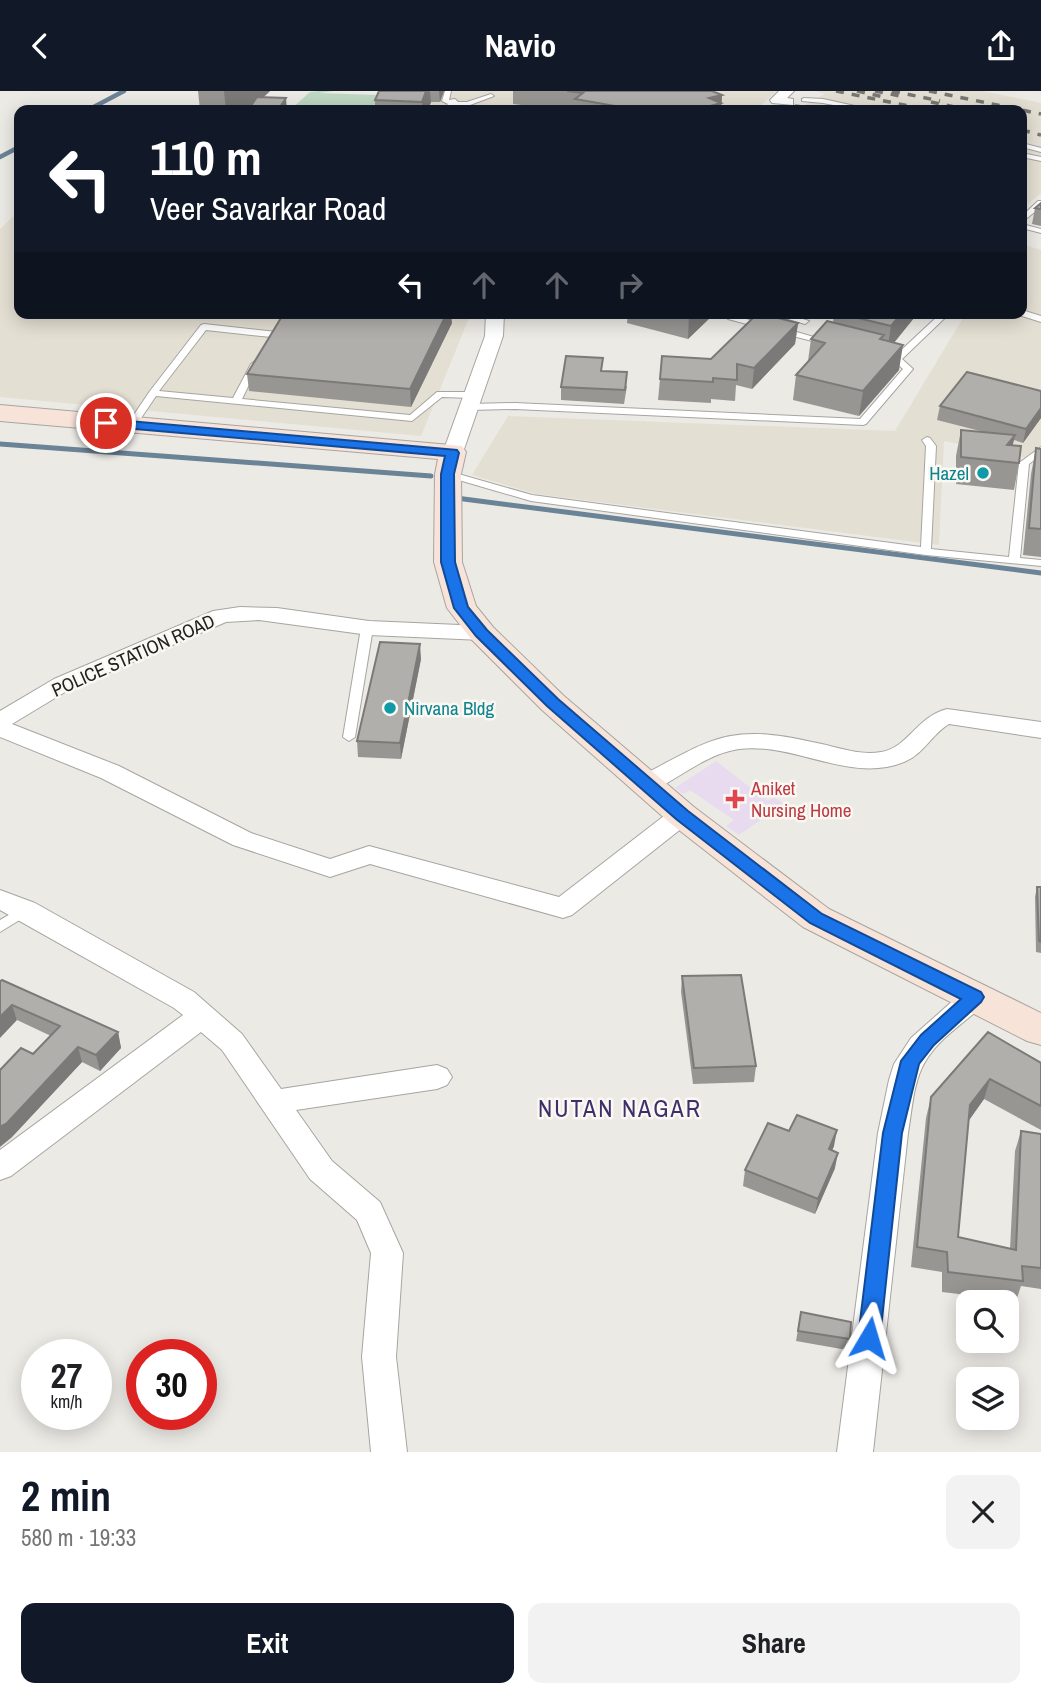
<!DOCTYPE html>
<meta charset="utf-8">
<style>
:root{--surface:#fff;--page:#f2f2f2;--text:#202124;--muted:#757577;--accent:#111827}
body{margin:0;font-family:"Archivo Narrow",sans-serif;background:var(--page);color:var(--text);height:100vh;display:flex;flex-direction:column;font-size:26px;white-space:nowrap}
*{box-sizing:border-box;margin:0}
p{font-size:23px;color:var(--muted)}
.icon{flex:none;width:38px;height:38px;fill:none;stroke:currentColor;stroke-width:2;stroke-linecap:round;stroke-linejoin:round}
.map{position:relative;height:1361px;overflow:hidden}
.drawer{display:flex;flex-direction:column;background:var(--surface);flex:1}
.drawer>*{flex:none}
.hud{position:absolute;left:14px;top:14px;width:1013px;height:214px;border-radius:14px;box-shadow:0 4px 18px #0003;background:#111827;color:#fff;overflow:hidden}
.controls{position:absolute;left:956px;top:1199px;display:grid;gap:14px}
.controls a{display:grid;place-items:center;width:63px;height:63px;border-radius:14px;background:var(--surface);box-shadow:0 4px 18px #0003;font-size:35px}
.speed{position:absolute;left:21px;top:1248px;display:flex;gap:14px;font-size:35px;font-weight:700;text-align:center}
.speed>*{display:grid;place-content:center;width:91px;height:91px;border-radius:50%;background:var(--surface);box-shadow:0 4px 18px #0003;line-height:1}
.speed small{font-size:18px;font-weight:400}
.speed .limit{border:10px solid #d22;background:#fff;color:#111}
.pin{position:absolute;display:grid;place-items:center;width:60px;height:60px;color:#fff;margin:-30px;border:4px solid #fff;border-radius:50%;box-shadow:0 2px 7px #0007}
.me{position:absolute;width:77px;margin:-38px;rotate:7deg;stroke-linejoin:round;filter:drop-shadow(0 0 5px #0008)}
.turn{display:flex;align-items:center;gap:24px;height:147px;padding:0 21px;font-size:32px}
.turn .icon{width:91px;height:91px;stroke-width:2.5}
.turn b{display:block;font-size:49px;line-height:60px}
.lanes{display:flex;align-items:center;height:66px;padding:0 21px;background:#0003;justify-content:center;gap:35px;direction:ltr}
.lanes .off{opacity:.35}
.round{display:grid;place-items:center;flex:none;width:74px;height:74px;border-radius:14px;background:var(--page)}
.summary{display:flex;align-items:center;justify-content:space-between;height:119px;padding:0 21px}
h1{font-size:42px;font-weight:800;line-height:52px;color:var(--accent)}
.primary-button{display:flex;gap:14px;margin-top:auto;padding:14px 21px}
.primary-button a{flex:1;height:80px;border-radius:14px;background:var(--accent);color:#fff;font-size:28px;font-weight:800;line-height:80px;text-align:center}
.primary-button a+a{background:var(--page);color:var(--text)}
header{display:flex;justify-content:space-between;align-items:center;height:91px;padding:0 21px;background:var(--accent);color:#fff;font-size:32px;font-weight:800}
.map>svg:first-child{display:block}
</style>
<header><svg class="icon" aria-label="back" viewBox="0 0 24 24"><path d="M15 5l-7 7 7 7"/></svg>Navio<svg class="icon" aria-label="share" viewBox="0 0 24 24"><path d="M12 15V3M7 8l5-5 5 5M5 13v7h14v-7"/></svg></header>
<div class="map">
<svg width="1041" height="1361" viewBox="0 0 1041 1361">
<rect width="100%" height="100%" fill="#eceae5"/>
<path fill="#e4dfd3" d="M390,0H776L756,19H383Z
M814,0H983L1041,12V102L1022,118V19H796L825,3Z
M16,123H19V222H471L421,345L0,306V138Z
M1022,153L1041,159V370L944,350L939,454L536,403L472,384L508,325L895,340L966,222H1022Z"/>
<path fill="#e8dbef" d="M716,670L768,710L774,706L784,713L739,744L726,735L734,729L690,699L683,703L675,697Z"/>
<path fill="#bed8c3" d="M318,0H334L319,2L379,4L372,19H290L310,1Z"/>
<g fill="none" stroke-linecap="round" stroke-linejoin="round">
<path stroke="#6a8396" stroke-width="4.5" d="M88,19L124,0
M0,66L19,56"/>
<path stroke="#6a8396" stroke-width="5" d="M0,353L431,385
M456,407L1041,482"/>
<g stroke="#a7a5a1" stroke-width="2">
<path id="lane" d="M445,0H451L449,9L455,8L458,11H467L491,3L494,5L470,14L455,15L449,19H442L448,13L442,10Z
M804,7L823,8L873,19H860L823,12L802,10V8Z
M796,14L814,18L815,19L794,17L793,16Z
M1022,52L1041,57V61L1022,56Z
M1022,62L1041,66V70L1022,66Z
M1038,110H1041V116L1022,131V125Z
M1022,133L1041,138V142L1022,137Z
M1022,219L1041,225V231L1019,224L1018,222H1022Z
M730,222H739L737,225L766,234L762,237L728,228L727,226Z
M768,222H784L809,230L805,233Z
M941,222H950L902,268L913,278L866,333L863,334L515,318L469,319L464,316L469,313L515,312L860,328L903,278L894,270L882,267V263L895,265Z
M204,233L277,241L281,244L273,255L270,256L266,253L271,246L206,239L159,300L233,307L251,273L255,270L259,273L242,308L410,324L437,301H473L478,304L473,307L442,306L412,330L156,305L135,336H129L127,334L150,300L201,234Z
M777,237H783L831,251L824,253L777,241Z
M927,346L930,347L936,355L931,458L1009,466L1019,372L1041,356V364L1029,373L1020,467L1041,469V475L926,464L531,410L445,385L443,383L448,380L532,404L921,456L926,355L922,349Z
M367,534L373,537L355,646L349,650L343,646L361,537Z
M26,814L31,816L33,819L31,822L0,841V829Z"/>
</g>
<g stroke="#a7a5a1" stroke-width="2">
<path id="street" d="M779,0H794L787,7L793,8V14L772,12L770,9Z
M486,222H504L503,245L463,361L453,367L446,365L443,361L485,245Z
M240,516L277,517L369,530L482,535L490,537L493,542L490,547L482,549L369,544L259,529L226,531L70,598L12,633L119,675L251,742L330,768L369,755L559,806L673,718L682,715L691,718L695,724L691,730L572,824L563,827L370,773L330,786L321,783L233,754L101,687L0,646V620L54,588L213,520Z
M947,618L1041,631V647L949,633C932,643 924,663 904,671C850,693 795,651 739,658C710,662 682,684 657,698L648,700L639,698L636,692L639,686C712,648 728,632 812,651C835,655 858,665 881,661C908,657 916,626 947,618Z
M0,799L35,812L194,901L242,943L281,998L437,974L447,978L452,986L447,994L437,998L296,1019L332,1070L380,1111L403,1162L396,1266L407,1361H371L362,1266L371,1162L357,1129L310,1088L222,959L201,941L11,1085L0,1089V1059L183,924L174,917L0,819Z
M975,895L985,899L989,906L985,913C965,931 938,948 925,971C913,991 912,1020 908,1042L873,1361H837L878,1042L889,989L894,973L911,947L965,899Z"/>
</g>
<g stroke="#a7a5a1" stroke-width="2">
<path id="secondary" d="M0,314L462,355L466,361L461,383L462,471L476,515L493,536L564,605L694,716L829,818L1041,922V954L1027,950L803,836L670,732L542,619L471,548L447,517L434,471L435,383L438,368L0,330Z"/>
</g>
<use href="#lane" fill="#fff" fill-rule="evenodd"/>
<use href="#street" fill="#fff" fill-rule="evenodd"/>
<use href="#secondary" fill="#f8e3d9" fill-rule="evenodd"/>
<path stroke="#777672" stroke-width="3.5" stroke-dasharray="8 8" stroke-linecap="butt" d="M836,0L928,19
M857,0L884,6
M875,0L900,5
M892,0L940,10
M929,0L1041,23
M931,11L969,19
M1022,39L1041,44"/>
</g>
<path fill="#989693" d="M198,0H270L264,6L287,19H200Z
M379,0H444L440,11H431L428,19H375V9Z
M513,0H712L722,4L721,19H565L513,13Z
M1041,112V135L1032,133L1035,117Z
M628,222H715L688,248L627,232Z
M834,222H918L894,252L899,279L859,325L793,309L796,284L808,270L811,248L833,232Z
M452,232L411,316L249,300L247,283Z
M798,232L795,253L752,298L736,294L735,310L711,308V312L658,309L660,288L711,268Z
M602,280L627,295L624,313L561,309V296Z
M1041,300V327L1023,352L1014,349L1012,355L1019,372L1014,399L956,393V365L961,339L984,341L937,329L940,315Z
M1036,357L1041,358V466L1023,464L1031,383Z
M421,568L401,668L358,666L357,650Z
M1037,796H1041V862L1036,861L1035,806Z
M682,885L756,975L754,991L693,993L681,901Z
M0,890L118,941L121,957L100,980L82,971L11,1047L51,945L17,929Z
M1041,972V1039L984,1008L969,1029L958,1146L1010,1158L1015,1060L1021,1040L1041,1043V1198L1021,1195L1016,1210L942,1201V1181L911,1176L926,1027L931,1006Z
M789,1040L834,1055L832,1059L835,1077L815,1123L743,1095L745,1079Z
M801,1221L850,1248L847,1259L796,1250Z"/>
<path fill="#7c7a78" d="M224,0H270L248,19H226Z
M426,0H430L431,11L428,19H422V11Z
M439,0H444L440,11Z
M722,4L721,19H696L709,7Z
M286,7L287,19H278Z
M447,222H451L452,232L411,316L410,298Z
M690,222H715L688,248L689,223Z
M902,222H918L887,260L891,235Z
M798,232L795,253L752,298L754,277Z
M903,254L899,279L859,325L863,300Z
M1041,317V327L1023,352L1026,338Z
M1015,344L1009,371L1007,354Z
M420,553L421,568L401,668L400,652Z
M12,914L17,929L0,947V926Z
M118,941L121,957L100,980L96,964Z
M78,956L82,971L11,1047L0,1056V1036Z
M990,988L984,1008L965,1035L970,1014Z
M837,1039L834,1055L826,1074L829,1058Z
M838,1062L835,1077L815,1123L818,1108Z"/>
<path fill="#b1afab" stroke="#7c7a78" stroke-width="2" d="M379,0H426L422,11L375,9Z
M567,0H712L722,4L709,7L721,12L696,19H626L632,18L575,8L583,2Z
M257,6L286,7L278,19H248Z
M1041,112V118L1035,117Z
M284,222H447L410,298L247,283Z
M758,222L798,232L754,277L737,273V289L713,287V291L660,288L662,265L711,268Z
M837,222H902L891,235Z
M827,230L884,244L880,248L903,254L863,300L796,284L825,252L811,248Z
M566,265L603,267L601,280L627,281L625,299L561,296Z
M967,281L1041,300V317L1026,338L940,315Z
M961,339L1015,344L1007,354L1021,355L1019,372L961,366Z
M1036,357L1041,358V438L1029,437Z
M380,551L420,553L400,652L357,650Z
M1037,796H1041V851L1039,850Z
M741,884L756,975L694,977L682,885Z
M2,889L118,941L96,964L78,956L7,1032L0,1036V979L21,957L33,963L60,935L12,914L0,926V890Z
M988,941L1041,972V1015L990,988L970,1014L958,1146L1016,1159L1021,1040L1041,1043V1177L1022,1175L1023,1190L948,1181L947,1161L917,1156L931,1006Z
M797,1024L837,1039L829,1058L838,1062L818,1108L745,1079L768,1032L789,1040Z
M801,1221L851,1231L850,1248L798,1240Z"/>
<path fill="#1a73e8" stroke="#114b97" stroke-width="2" d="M106,328L457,359L459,362L454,383L455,471L468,516L487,539L558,608L688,720L822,823L981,901L984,906L981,911L934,954L919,973L902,1042L880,1247L877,1254L869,1257L861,1254L858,1247L883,1042L901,970L921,944L961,908L810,832L676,728L547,615L476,545L454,517L441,471V383L445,365L101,335V329Z"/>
<g fill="#0f9aa8" stroke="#faf8f3" stroke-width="2.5">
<circle cx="983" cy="382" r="7"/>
<circle cx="390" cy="617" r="7"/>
</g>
<path fill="#e0444e" stroke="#faf8f3" stroke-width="2.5" d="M731.5 697.5h7v7h7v7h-7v7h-7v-7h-7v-7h7z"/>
<g text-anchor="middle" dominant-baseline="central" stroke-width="5" stroke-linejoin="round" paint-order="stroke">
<g font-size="19" fill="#0d838f" stroke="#faf8f3" text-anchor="end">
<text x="969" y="382">Hazel</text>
<text x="404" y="617" text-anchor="start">Nirvana Bldg</text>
</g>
<g font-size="19" fill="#232220" stroke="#faf8f3">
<text transform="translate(133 564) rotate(-24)">POLICE STATION ROAD</text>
</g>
<g font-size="19" fill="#be3a42" stroke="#faf8f3" text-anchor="start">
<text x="751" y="697">Aniket<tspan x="751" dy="22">Nursing Home</tspan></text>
</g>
<g font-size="24" letter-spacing="2" fill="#3e2f6b" stroke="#faf8f3">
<text x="620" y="1017">NUTAN NAGAR</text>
</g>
</g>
</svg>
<div class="controls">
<a><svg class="icon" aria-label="search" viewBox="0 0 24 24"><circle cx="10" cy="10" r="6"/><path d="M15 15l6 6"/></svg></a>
<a><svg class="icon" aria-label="layers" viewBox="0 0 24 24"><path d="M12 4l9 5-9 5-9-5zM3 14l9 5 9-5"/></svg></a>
</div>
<div class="speed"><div>27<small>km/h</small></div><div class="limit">30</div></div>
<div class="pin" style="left:106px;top:332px;background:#d93025"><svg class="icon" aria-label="arrive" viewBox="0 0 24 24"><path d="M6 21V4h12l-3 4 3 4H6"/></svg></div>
<svg class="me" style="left:869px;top:1247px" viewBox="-20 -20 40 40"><path d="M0-17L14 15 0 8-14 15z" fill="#1a73e8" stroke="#fff" stroke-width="4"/></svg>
<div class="hud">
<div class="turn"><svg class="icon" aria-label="left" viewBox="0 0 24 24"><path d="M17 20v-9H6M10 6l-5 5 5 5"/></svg><div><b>110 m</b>Veer Savarkar Road</div></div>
<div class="lanes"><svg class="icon" aria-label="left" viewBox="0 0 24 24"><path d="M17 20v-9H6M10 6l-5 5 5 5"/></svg><svg class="icon off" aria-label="ahead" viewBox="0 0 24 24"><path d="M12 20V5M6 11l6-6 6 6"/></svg><svg class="icon off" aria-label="ahead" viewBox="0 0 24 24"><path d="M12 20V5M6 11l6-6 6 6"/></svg><svg class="icon off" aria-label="right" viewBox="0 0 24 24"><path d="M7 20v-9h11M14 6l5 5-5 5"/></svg></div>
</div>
</div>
<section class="drawer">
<div class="summary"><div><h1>2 min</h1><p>580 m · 19:33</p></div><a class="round"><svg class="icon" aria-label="close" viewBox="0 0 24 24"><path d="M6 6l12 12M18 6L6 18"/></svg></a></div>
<div class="primary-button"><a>Exit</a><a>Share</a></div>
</section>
